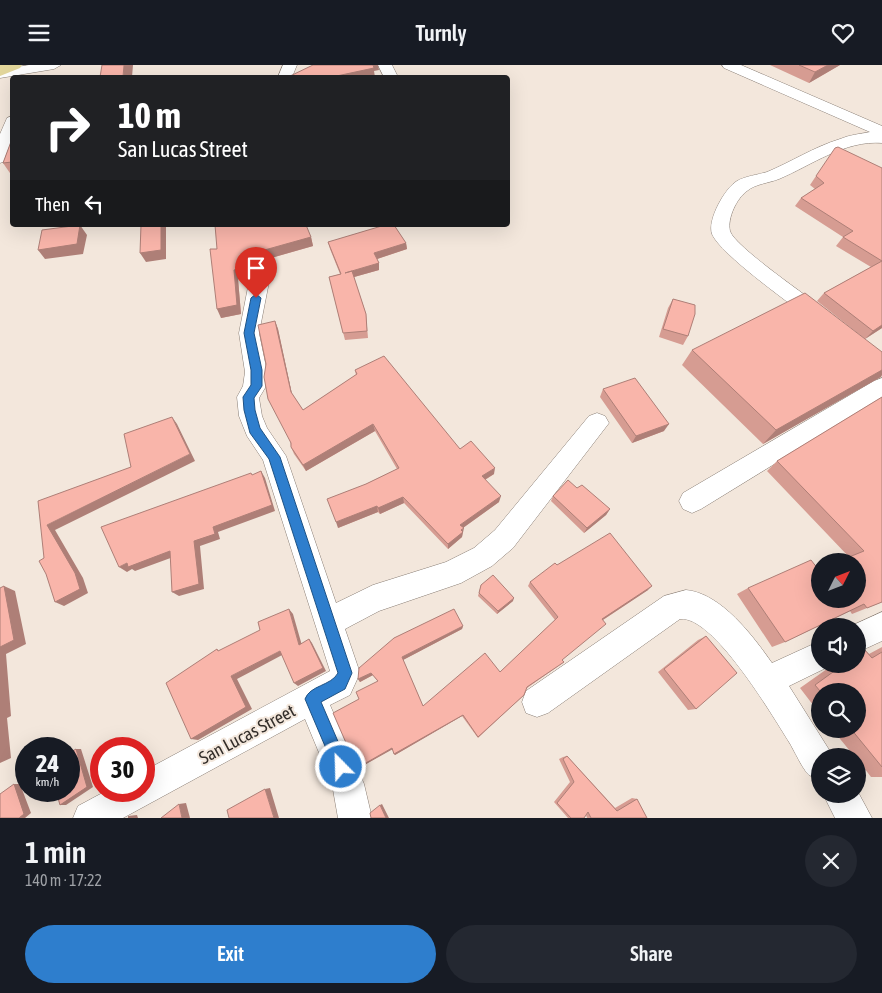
<!DOCTYPE html>
<meta charset="utf-8">
<style>
:root{--surface:#171b24;--page:#242831;--text:#f1f3f6;--muted:#9ea1a6;--accent:#2e7ecd}
body{margin:0;font-family:"Asap Condensed",sans-serif;background:var(--page);color:var(--text);height:100vh;display:flex;flex-direction:column;font-size:19px;white-space:nowrap}
*{box-sizing:border-box;margin:0}
p{font-size:16px;color:var(--muted)}
.icon{flex:none;width:28px;height:28px;fill:none;stroke:currentColor;stroke-width:2;stroke-linecap:round;stroke-linejoin:round}
.map{position:relative;height:753px;overflow:hidden}
.side{display:flex;flex-direction:column;background:var(--surface);flex:1}
.side>*{flex:none}
.top-card{position:absolute;left:10px;top:10px;width:500px;height:152px;border-radius:5px;box-shadow:0 5px 20px #0002;background:#202124;color:#fff;overflow:hidden}
.needle{width:32px;rotate:48deg}
.buttons{position:absolute;left:811px;top:488px;display:grid;gap:10px}
.buttons a{display:grid;place-items:center;width:55px;height:55px;border-radius:50%;background:var(--surface);box-shadow:0 5px 20px #0002;font-size:25px}
.speed{position:absolute;left:15px;top:672px;display:flex;gap:10px;font-size:25px;font-weight:700;text-align:center}
.speed>*{display:grid;place-content:center;width:65px;height:65px;border-radius:50%;background:var(--surface);box-shadow:0 5px 20px #0002;line-height:1}
.speed small{font-size:12px;font-weight:400}
.speed .limit{border:8px solid #d22;background:#fff;color:#111}
.pin{position:absolute;display:grid;place-items:center;width:42px;height:42px;color:#fff;margin:-51px -21px;border-radius:50% 50% 50% 0;rotate:-45deg;box-shadow:0 0 5px #0007}
.pin .icon{rotate:45deg}
.me{position:absolute;width:55px;margin:-28px;rotate:337deg;stroke-linejoin:round;filter:drop-shadow(0 0 4px #0008)}
.turn{display:flex;align-items:center;gap:18px;height:105px;padding:0 25px;font-size:22px}
.turn .icon{width:65px;height:65px;stroke-width:2.5}
.turn b{display:block;font-size:35px;line-height:42px}
.then{display:flex;align-items:center;height:48px;padding:0 25px;background:#0003;gap:10px;font-size:19px}
.round{display:grid;place-items:center;flex:none;width:52px;height:52px;border-radius:26px;background:var(--page)}
.overview{display:flex;align-items:center;justify-content:space-between;height:85px;padding:0 25px}
h1{font-size:30px;font-weight:600;line-height:38px}
.action{display:flex;gap:10px;margin-top:auto;padding:10px 25px}
.action a{flex:1;height:58px;border-radius:30px;background:var(--accent);color:#fff;font-size:20px;font-weight:600;line-height:58px;text-align:center}
.action a+a{background:var(--page);color:var(--text)}
header{display:flex;justify-content:space-between;align-items:center;height:65px;padding:0 25px;background:var(--surface);font-size:22px;font-weight:600}
.map>svg:first-child{display:block}
</style>
<header><svg class="icon" aria-label="menu" viewBox="0 0 24 24"><path d="M4 6h16M4 12h16M4 18h16"/></svg>Turnly<svg class="icon" aria-label="heart" viewBox="0 0 24 24"><path d="M12 20l-8-8c-3-5 5-10 8-4 3-6 11-1 8 4z"/></svg></header>
<div class="map">
<svg width="882" height="753" viewBox="0 0 882 753">
<rect width="100%" height="100%" fill="#f3e7dc"/>
<g fill="none" stroke-linecap="round" stroke-linejoin="round">
<g stroke="#887d74" stroke-width="1">
<path id="minor" d="M29,0H61L54,4L0,13V5Z
M283,0H297L292,12H278Z
M378,0H392L398,12H384Z
M722,0H741L882,61V78C845,75 812,100 779,114C769,118 755,119 747,126C737,133 727,153 730,166C734,181 811,234 827,246L830,251L827,256L820,259L813,256C792,240 720,189 712,169C707,155 725,123 737,116C746,111 757,110 767,107C791,97 814,82 840,74C849,70 860,69 870,67L724,3Z
M12,51C14,65 14,84 6,96L0,98V69L7,53Z
M259,210L266,212L269,217L259,268L267,307L265,323L259,333L262,351L267,363L286,391L336,538L373,520L446,497L474,483L495,465L589,351L597,348L605,351L609,358L513,483L492,501L461,518L379,546L345,564L360,608L350,630L330,640L364,719L372,753H338L332,719L305,654L123,753H73L78,741L106,726H144V706L330,606L263,395L247,371L239,351L237,332L243,321L245,307L239,268L249,217L252,212Z
M882,313V333L701,444L692,448L683,444L679,436L683,428L874,316Z
M686,525C721,528 753,571 772,598L820,576V599H831L830,601L789,621L833,691H820V714C817,713 812,712 809,710C803,705 794,685 789,677C772,650 713,550 680,554L548,648L537,652L526,648L522,637L526,626L664,531Z
M882,547V576L858,587V561H851Z
M858,727L872,753H835L823,729Z"/>
</g>
<g stroke="#cac9c8" stroke-width="1">
<path id="major" d="M0,0H22L20,3L0,11Z"/>
</g>
<use href="#minor" fill="#fff" fill-rule="evenodd"/>
<use href="#major" fill="#e2d69b" fill-rule="evenodd"/>
</g>
<path fill="#d69c92" d="M770,0H840L809,18Z
M12,74V111L3,98Z
M882,103V263L865,274L817,236L824,228L871,202L836,181L843,172L795,141L801,133L815,124L810,120L816,111Z
M311,172L313,181L264,195L266,209L258,208L238,214L241,249L221,253L217,184Z
M328,177L406,178L407,184L377,194L379,198V205L354,212L366,249L368,273L345,275L329,212L340,209L330,184Z
M673,234L688,271L683,280L659,272L668,243Z
M275,256L278,264L292,329L303,345L356,310L355,305L494,409L485,415L499,437L463,463L462,472L448,484L404,438L380,449L378,447L338,463L366,419L397,404L375,366L306,406L294,389L291,382Z
M692,285L882,287V310L763,379L682,300Z
M603,324L664,366L632,378L600,332Z
M882,332V537L852,549L850,546L785,577L772,582L737,529L748,523L818,504L849,492L767,406L777,396Z
M577,423L610,444L606,450L584,468L551,436L553,431Z
M557,500L648,525L603,555L562,595L564,597L527,623L524,630L478,673L462,651L395,690L392,684L359,703V634L378,617L373,610L360,617L358,614L463,561L462,564L403,595L423,641L500,607L555,555L528,521L530,517Z
M481,520L513,536L497,549L478,531Z
M706,571L696,644L688,645L658,607L698,575Z
M882,582V712H871L858,695V691H854L832,664H858L820,626V649L800,623L834,599H858V586L864,584L869,589Z
M567,691L615,743L632,733L637,734L647,753H587L586,750L584,753H568L554,737L570,717L559,694L563,692Z"/>
<path fill="#ae7f77" d="M124,0H133L132,12H123Z
M373,0H378L379,5L374,6L375,12H332Z
M828,0H840L809,18L815,7Z
M80,160L87,170L83,189L45,194L38,185Z
M161,160H166V194L146,197L140,188Z
M311,172L313,181L264,195L266,209L263,200L261,186Z
M406,178L407,184L374,195V188Z
M379,198V205L347,214L345,208Z
M255,199L258,208L238,214L241,249L221,253L217,244L234,205Z
M275,256L278,264L293,334L291,327Z
M882,260V263L865,274L873,266Z
M882,305V310L881,312L763,379L776,365Z
M172,352L177,359L195,396L55,465L83,513L88,528L64,541L55,537L47,460L190,389Z
M373,359L375,366L306,406L303,400Z
M669,359L664,366L632,378L636,371Z
M495,403L494,409L481,417L482,411Z
M261,406L265,413L275,446L218,467L220,474L200,481L204,524L179,531L172,527L194,476L213,462Z
M501,431L499,437L460,465V460Z
M403,432L404,438L380,449L378,443Z
M377,441L378,447L338,463L336,457Z
M610,444L606,450L584,468L587,463Z
M464,463L462,472L448,484V479Z
M170,486L176,491L135,506L132,504L127,507L119,502L127,498Z
M4,521L15,526L26,579L6,589L11,651L7,653L11,693L0,698V582Z
M652,521L648,525L598,558L602,554Z
M514,533L513,536L497,549L498,546Z
M289,544L293,549L303,584L299,580Z
M463,561L462,564L403,595L402,592Z
M309,574L312,578L326,606L298,621L294,618Z
M280,586L284,589L237,614L252,644L198,675L191,674L231,611Z
M371,608L373,610L360,617L358,614Z
M463,650L462,651L395,690L394,689Z
M392,683L393,684L359,703H357Z
M76,684H81L93,722L66,740H60Z
M14,719H20L31,748L25,753H19Z
M270,723L279,753H274L265,724Z
M186,738L190,753H182L179,739Z
M382,739L389,753H386L380,740Z
M137,750L138,753H128V751Z"/>
<path fill="#f9b5aa" stroke="#ae7f77" d="M102,0H124L123,12H100Z
M313,0H373L374,3L332,12H288Z
M799,0H828L815,7Z
M12,74V97L3,98Z
M838,82L882,103V196L843,172L853,166L801,133L824,118L816,111L835,83Z
M80,160L77,179L38,185L42,165Z
M141,160H161V185L140,188Z
M215,160H306L311,172L261,186L263,200L255,199L234,205L237,240L217,244L210,184H217Z
M385,160H394L406,178L374,188L379,198L345,208L352,206L366,249L367,266L343,268L329,212L341,209L328,177Z
M882,196V260L873,266L824,228Z
M805,228L882,287V305L776,365L692,285Z
M673,234L695,240V249L688,271L663,264Z
M275,256L291,327L303,345L357,309L355,305L384,291L460,384L471,376L495,403L482,411L501,431L460,460L464,463L461,465L463,467L448,479L403,432L378,443L377,441L336,457L327,434L366,419L399,403L373,359L303,400L291,382V378L268,334L264,312L266,299L258,260Z
M635,313L669,359L636,371L603,324Z
M882,332V537L867,543L864,539L785,577L748,523L811,495L818,504L820,503V534H858V496H839L864,486L777,396Z
M172,352L190,389L47,460L75,508L80,524L55,537L46,509L39,496L44,493L38,436L131,402L124,369Z
M261,406L272,440L213,462L215,469L194,476L199,519L172,527L170,486L128,502L127,498L119,502L101,462L251,408L252,410Z
M568,415L577,423L582,420L610,444L587,463L553,431Z
M610,468L652,521L602,554L606,559L562,595L564,597L527,622L524,630L478,672L463,650L394,689L392,683L357,703L333,648L359,634L356,627L378,616L371,608L358,614L359,603L394,573L454,544L463,561L402,592L423,641L485,588L500,607L558,552L530,517L555,498L557,500Z
M493,510L514,533L498,546L479,528L481,520Z
M4,521L14,575L0,582V523Z
M289,544L299,580L309,574L323,603L294,618L280,586L231,611L246,642L191,674L166,618L217,584L218,586L260,565L258,557Z
M706,571L737,608L696,644L664,604Z
M864,584L872,593L882,587V702L851,664H858V626H820L815,620L844,599H858V589Z
M76,684L87,722L60,740L56,726H69V688Z
M567,691L617,746L637,734L647,753H591L588,747L584,753H571L557,738L574,717L563,694Z
M14,719L24,749L19,753H0V729Z
M265,724L274,753H229L227,745Z
M179,739L182,753H161Z
M380,740L386,753H371L370,748Z"/>
<path fill="#2e7ecd" stroke="#1e5285" d="M256,229L261,233L254,268L262,305V321L254,333L255,345L260,363L280,392L352,608L345,624L321,637L349,702L346,707L341,709L336,707L305,634C310,620 331,621 338,608L269,394L250,368L244,345L243,332L251,320V305L244,268L251,233Z"/>
<g text-anchor="middle" dominant-baseline="central" stroke-width="4" stroke-linejoin="round" paint-order="stroke">
<g font-size="18" fill="#332e2a" stroke="#f3e7dc">
<text transform="translate(247 669) rotate(-28)">San Lucas Street</text>
</g>
</g>
</svg>
<div class="buttons">
<a><svg class="needle" viewBox="-14 -14 28 28"><path d="M0-13l5 13h-10z" fill="#e53935"/><path d="M0 13l5-13h-10z" fill="#9ea1a6"/></svg></a>
<a><svg class="icon" aria-label="sound" viewBox="0 0 24 24"><path d="M4 9h4l5-4v14l-5-4H4zM17 9q2 3 0 6"/></svg></a>
<a><svg class="icon" aria-label="search" viewBox="0 0 24 24"><circle cx="10" cy="10" r="6"/><path d="M15 15l6 6"/></svg></a>
<a><svg class="icon" aria-label="layers" viewBox="0 0 24 24"><path d="M12 4l9 5-9 5-9-5zM3 14l9 5 9-5"/></svg></a>
</div>
<div class="speed"><div>24<small>km/h</small></div><div class="limit">30</div></div>
<div class="pin" style="left:256px;top:233px;background:#d93025"><svg class="icon" aria-label="arrive" viewBox="0 0 24 24"><path d="M6 21V4h12l-3 4 3 4H6"/></svg></div>
<svg class="me" style="left:341px;top:702px" viewBox="-20 -20 40 40"><circle r="17" fill="#2e7ecd" stroke="#fff" stroke-width="3"/><path d="M0-11L8 9 0 5-8 9z" fill="#fff"/></svg>
<div class="top-card">
<div class="turn"><svg class="icon" aria-label="right" viewBox="0 0 24 24"><path d="M7 20v-9h11M14 6l5 5-5 5"/></svg><div><b>10 m</b>San Lucas Street</div></div>
<div class="then">Then<svg class="icon" aria-label="left" viewBox="0 0 24 24"><path d="M17 20v-9H6M10 6l-5 5 5 5"/></svg></div>
</div>
</div>
<section class="side">
<div class="overview"><div><h1>1 min</h1><p>140 m · 17:22</p></div><a class="round"><svg class="icon" aria-label="close" viewBox="0 0 24 24"><path d="M6 6l12 12M18 6L6 18"/></svg></a></div>
<div class="action"><a>Exit</a><a>Share</a></div>
</section>
